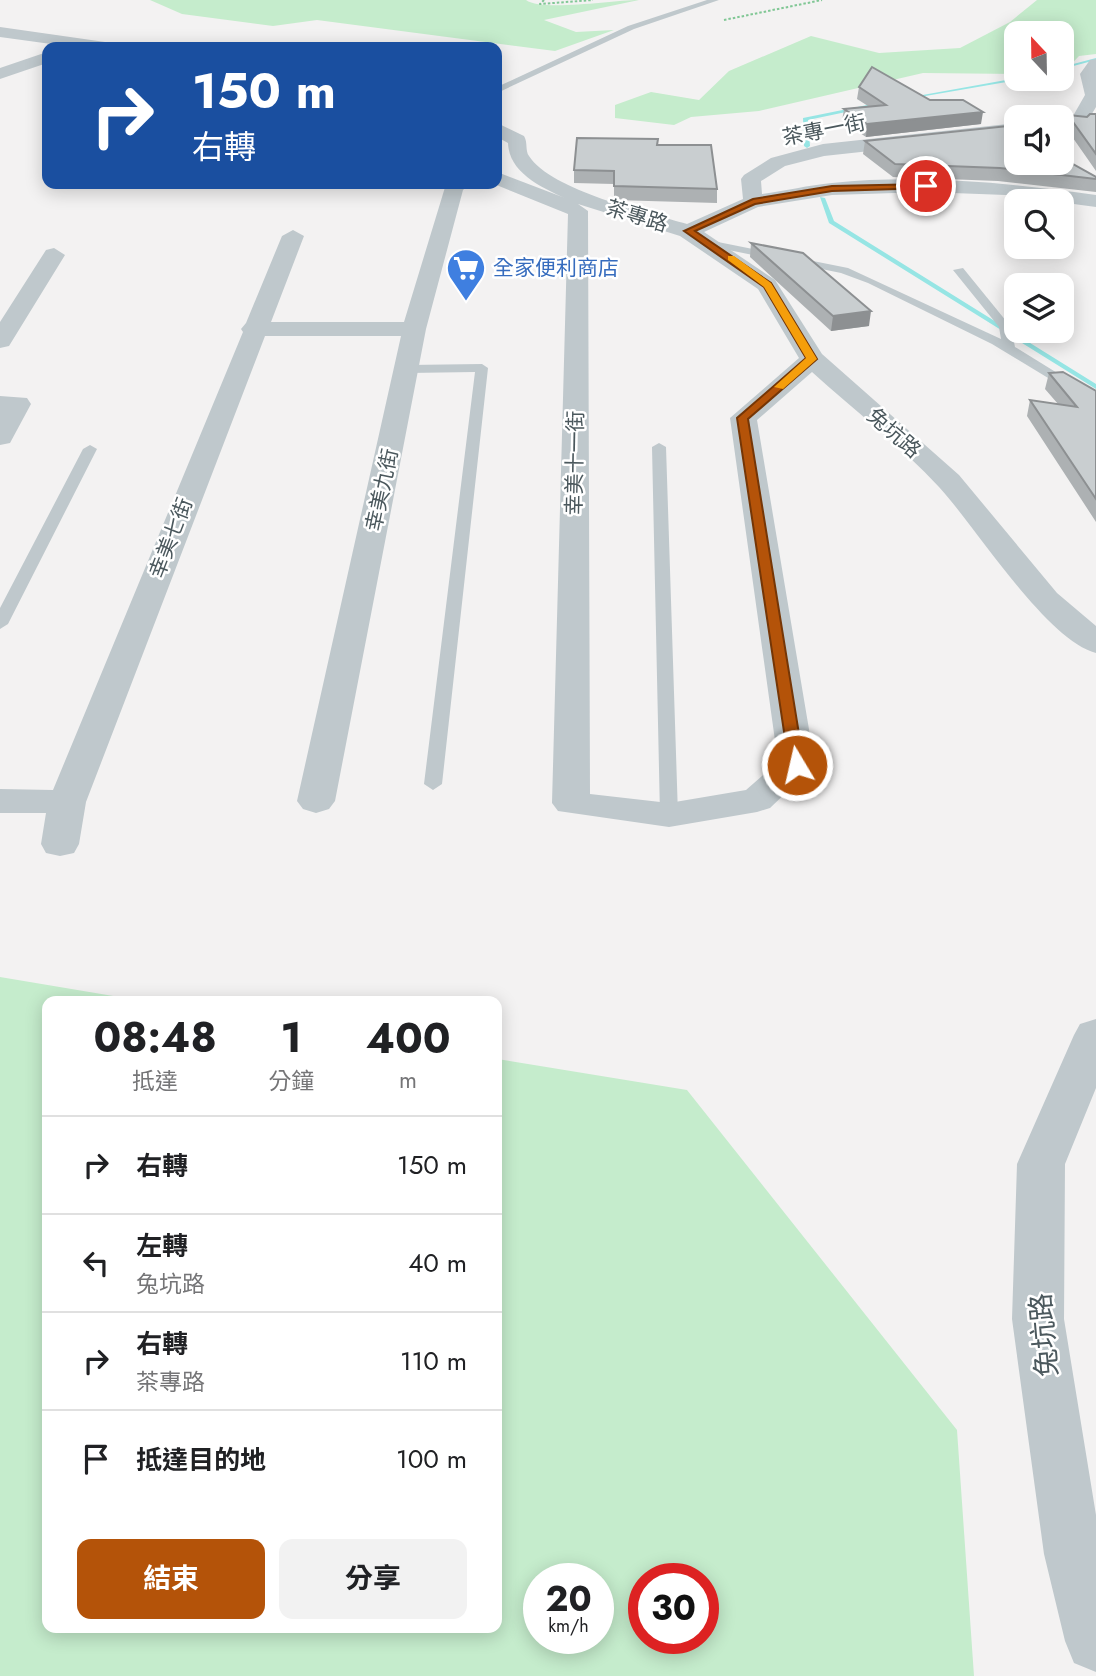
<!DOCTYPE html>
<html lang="zh-TW">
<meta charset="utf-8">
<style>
:root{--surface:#fff;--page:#f2f2f2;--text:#202124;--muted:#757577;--line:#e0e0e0;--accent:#b45309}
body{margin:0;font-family:Jost,"Noto Sans TC",sans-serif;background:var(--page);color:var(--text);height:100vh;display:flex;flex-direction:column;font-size:26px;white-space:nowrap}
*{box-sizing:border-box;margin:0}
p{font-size:23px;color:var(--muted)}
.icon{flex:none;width:38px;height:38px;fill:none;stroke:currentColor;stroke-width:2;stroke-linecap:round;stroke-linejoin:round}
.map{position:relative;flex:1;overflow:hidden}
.sheet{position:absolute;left:42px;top:996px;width:460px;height:637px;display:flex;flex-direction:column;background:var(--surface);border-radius:14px;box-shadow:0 4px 18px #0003}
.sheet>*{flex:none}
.top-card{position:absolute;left:42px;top:42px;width:460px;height:147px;border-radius:14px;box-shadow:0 4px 18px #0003;background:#1a4fa0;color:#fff;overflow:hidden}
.needle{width:46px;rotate:338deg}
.controls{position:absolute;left:1004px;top:21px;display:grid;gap:14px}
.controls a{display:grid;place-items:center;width:70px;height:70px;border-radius:14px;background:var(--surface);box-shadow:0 4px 18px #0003;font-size:35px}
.speed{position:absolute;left:523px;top:1563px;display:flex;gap:14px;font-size:35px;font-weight:700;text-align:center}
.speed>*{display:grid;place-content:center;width:91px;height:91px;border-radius:50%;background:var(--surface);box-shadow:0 4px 18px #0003;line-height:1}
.speed small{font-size:18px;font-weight:400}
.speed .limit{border:10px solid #d22;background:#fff;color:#111}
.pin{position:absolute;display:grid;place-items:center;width:60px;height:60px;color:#fff;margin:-30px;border:4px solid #fff;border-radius:50%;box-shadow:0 2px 7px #0007}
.me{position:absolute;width:77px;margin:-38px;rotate:351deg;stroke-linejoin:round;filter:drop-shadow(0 0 5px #0008)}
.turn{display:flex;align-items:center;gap:24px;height:147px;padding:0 35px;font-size:32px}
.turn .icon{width:91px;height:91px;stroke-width:2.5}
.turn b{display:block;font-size:49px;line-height:60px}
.eta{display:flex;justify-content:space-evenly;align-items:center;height:119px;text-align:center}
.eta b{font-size:42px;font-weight:700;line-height:49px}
.button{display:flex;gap:14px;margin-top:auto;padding:14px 35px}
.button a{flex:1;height:80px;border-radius:14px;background:var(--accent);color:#fff;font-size:28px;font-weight:700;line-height:80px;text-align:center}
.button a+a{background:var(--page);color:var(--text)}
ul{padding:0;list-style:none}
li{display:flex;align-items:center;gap:21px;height:98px;padding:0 35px;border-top:2px solid var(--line)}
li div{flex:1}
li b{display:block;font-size:26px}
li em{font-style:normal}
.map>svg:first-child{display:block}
</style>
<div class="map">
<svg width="1096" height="1676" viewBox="0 0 1096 1676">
<rect width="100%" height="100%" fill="#f3f2f2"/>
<path fill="#c5eccc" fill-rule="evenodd" d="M150,0H526C543,12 611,0 639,0L544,20L576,32L614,30L555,51L317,20L273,26L182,14Z
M1037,0H1096V54L1079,56L1062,74V33H1017V74L923,73L759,111L691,117L674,125L615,118V105L651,92L699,100L729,71L811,36L879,53L960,48L1010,22Z
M0,977L143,1001H47V1628H497V1059L687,1090L957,1430L974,1676H0ZM539,1578H598V1638H539ZM644,1578H704V1638H644Z"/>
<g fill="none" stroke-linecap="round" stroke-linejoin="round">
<path fill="#96e5e4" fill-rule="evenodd" d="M1096,58V60L1062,69V67Z
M1017,78L1024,79L908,99L906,98Z
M882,102L884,104L808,120L810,146L807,148L804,146L803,118Z
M820,197L825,198L834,221L1096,384V389L829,223Z"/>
<path stroke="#80c795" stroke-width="2" stroke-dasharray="2.5 2" stroke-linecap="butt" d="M544,0L540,4L593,0
M724,20L822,0"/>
<path fill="#bfc8cc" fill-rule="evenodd" d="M707,0H719L634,29L497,93V87L628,26Z
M708,240L848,268L1001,339L999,327L953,270L963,268L1011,327L1015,347L1096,397V407L992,344L868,283L841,273L704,245L703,243Z
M482,364L488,368L442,784L433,790L424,784L475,372L408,373L402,369L408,365Z
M659,443L666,447L678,815L669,821L660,815L652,447Z
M90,445L97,449L8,624L0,629V608L83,449Z"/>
<path fill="#bfc8cc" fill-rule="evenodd" d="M0,27L105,42L113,47H73L0,37Z
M47,52V63L0,79V68Z
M1096,59V107L1084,127H1072L1069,123L1085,95L1080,74L1090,60Z
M497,123L524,136C528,142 525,151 529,156C552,191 647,212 687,224L743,199L741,179L744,175L771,158L823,144L1017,123V135L824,156L785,166L761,181L762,194C785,191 809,185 832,183C920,174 1009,183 1096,195V207L1006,195L926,192L832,195L758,207L704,232L775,280L822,354L959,475L1057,593L1096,626V653C1046,640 976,527 939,487C901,446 854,410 812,372L757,420L815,765L770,808L757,812L669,827L558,811L552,803L568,214L494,184H497V172L565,198C540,187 509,172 508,143L497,137ZM578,204L680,236L758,289L799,358L730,418L778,762L746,790L669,803L590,794L588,211Z
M446,184H469L463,190L426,329L335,801L329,809L316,813L303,809L297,801L401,336H265L86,802L79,844L74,853L60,856L46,853L41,844L46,813H0V789L53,790L243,332L241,329L246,323L282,236L293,230L304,236L271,322H404Z
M54,248L65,255L9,346L0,348V322L46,250Z
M0,396L27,398L31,404L10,443L0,445Z
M1096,1019V1088L1065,1164L1064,1319L1096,1515V1672L1074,1663L1065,1641L1044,1554L1012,1319L1017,1164L1074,1035L1080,1024Z"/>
</g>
<path fill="#adb1b3" d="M859,87L930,100L981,124L866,137L842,121L844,109L868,106L857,99Z
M1096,114V171L1066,128L1068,115L1087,117Z
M865,141L1096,177V192L998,181L893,177L863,154Z
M657,145L717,189V203L614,200V184L574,183V170Z
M751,243L869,326L831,331L750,257Z
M1049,373L1096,391V522L1027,416L1030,400L1058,404L1045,389Z"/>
<path fill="#8d9092" d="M983,112L981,124L866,137L867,124Z
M871,311L869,326L831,331L833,316Z"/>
<path fill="#c9ced0" stroke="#8d9092" stroke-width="2" d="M872,67L930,100H963L983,112L867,124L844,109L886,105L859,87Z
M1090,114H1096V154L1068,115L1087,117Z
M1008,126L1017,131V163H1062V158L1096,177V179L1000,168L895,164L865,141Z
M577,138L658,139L657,145H711L717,189L614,186V171L574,170Z
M751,243L803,253L871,311L833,316Z
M1063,372L1096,391V499L1030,400L1077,407L1049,373Z"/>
<path fill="#b45309" stroke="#753606" stroke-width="2" d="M926,184L929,188L832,191L755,204L695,231L771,283L817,359L748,419L804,765L797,770L789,765L737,418L806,358L764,287L684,231L753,199L832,186Z"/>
<path fill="#f59e0b" d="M728,256H734L771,283L817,359L783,389L774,387L806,358L764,287L728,260Z"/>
<defs>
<g id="supermarket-pin" transform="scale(2.0125)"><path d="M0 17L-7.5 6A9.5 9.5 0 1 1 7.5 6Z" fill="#3f7fe0" stroke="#fff"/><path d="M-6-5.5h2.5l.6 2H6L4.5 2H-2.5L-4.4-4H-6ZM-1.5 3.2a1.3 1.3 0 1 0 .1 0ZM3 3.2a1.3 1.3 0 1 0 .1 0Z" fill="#fff"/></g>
</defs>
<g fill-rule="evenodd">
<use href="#supermarket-pin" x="466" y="268"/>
</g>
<g text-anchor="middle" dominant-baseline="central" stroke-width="5" stroke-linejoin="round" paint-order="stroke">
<g font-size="21" fill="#4b585d" stroke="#fff">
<text transform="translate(824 130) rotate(-11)">茶專一街</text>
<text transform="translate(637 216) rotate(17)">茶專路</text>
<text transform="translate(894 433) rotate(41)">兔坑路</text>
<text transform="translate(575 463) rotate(-89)">幸美十一街</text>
<text transform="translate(382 490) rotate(-78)">幸美九街</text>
<text transform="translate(171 538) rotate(-69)">幸美七街</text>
</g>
<g font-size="21" fill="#366cbe" stroke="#fff" text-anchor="start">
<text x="493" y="268">全家便利商店</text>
</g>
<g font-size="28" fill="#4b585d" stroke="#fff">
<text transform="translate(1044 1335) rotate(-95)">兔坑路</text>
</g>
</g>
</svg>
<div class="controls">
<a><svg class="needle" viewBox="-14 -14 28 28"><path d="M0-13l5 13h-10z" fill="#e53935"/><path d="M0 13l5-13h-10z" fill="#757577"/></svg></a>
<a><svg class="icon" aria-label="sound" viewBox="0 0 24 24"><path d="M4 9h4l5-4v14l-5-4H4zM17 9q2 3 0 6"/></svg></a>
<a><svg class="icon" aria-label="search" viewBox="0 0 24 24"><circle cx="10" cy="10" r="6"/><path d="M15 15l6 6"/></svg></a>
<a><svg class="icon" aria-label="layers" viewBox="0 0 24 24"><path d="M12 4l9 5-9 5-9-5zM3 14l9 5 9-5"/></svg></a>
</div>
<div class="speed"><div>20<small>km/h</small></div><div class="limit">30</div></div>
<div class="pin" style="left:926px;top:186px;background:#d93025"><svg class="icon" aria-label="arrive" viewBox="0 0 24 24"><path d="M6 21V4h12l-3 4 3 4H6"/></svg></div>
<svg class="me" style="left:797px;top:765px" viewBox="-20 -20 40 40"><circle r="17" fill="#b45309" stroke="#fff" stroke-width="3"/><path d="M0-11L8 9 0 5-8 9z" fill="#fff"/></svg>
<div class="top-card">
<div class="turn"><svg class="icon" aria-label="right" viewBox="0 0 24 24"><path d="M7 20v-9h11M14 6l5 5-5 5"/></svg><div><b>150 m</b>右轉</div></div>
</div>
<section class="sheet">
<div class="eta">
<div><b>08:48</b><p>抵達</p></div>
<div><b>1</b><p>分鐘</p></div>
<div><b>400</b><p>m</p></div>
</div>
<ul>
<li><svg class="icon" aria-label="right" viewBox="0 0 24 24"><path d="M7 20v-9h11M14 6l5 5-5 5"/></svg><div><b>右轉</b></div><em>150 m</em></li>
<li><svg class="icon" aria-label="left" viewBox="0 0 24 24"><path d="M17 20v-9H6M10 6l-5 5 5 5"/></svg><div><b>左轉</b><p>兔坑路</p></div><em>40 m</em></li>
<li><svg class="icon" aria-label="right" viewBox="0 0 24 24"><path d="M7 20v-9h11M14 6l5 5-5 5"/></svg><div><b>右轉</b><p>茶專路</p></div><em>110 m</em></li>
<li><svg class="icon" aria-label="arrive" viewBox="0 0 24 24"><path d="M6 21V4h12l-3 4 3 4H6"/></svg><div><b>抵達目的地</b></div><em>100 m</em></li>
</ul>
<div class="button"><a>結束</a><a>分享</a></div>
</section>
</div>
